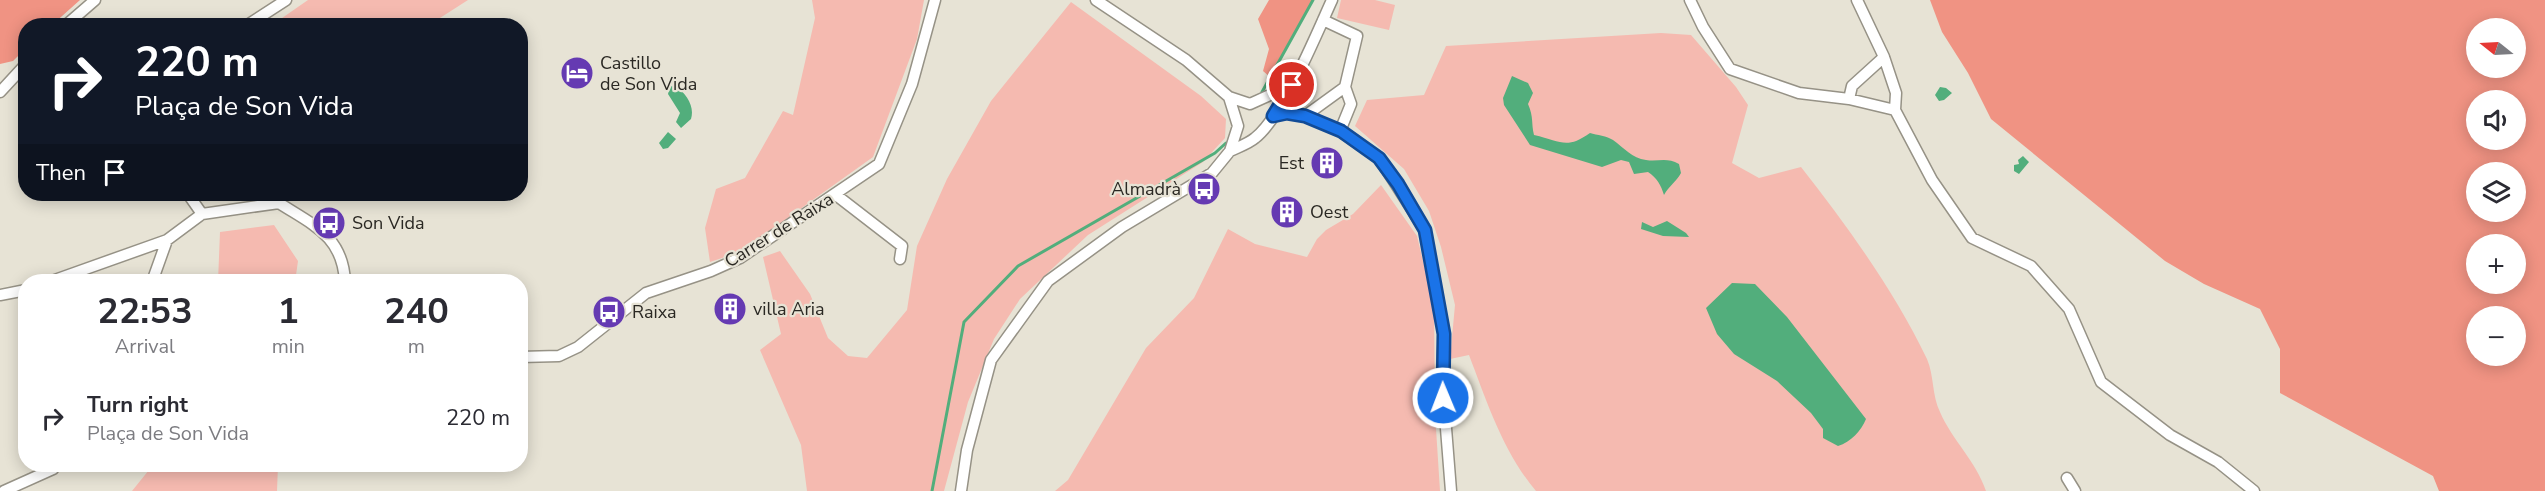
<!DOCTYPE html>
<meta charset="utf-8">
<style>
:root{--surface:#fff;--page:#f2f2f3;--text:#2b2b33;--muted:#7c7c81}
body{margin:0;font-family:"Nunito Sans",sans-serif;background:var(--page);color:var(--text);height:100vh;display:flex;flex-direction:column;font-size:22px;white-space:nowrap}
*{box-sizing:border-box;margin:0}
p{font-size:20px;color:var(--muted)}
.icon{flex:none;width:33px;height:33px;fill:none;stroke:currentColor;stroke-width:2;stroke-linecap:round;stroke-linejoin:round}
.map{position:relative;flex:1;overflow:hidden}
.sheet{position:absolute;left:18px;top:274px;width:510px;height:198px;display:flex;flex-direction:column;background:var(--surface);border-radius:24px;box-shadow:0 3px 15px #0003}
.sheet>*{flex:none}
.hud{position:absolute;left:18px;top:18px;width:510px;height:183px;border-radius:24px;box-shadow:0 3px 15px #0003;background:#111827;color:#fff;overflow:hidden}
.needle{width:39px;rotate:288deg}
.buttons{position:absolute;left:2466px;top:18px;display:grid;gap:12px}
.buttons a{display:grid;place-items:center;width:60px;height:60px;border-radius:50%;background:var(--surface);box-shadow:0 3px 15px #0003;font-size:30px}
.pin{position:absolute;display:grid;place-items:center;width:51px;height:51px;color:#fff;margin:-26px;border:3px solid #fff;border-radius:50%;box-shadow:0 2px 6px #0007}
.me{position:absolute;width:66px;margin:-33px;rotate:359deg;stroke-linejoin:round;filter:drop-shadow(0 0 4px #0008)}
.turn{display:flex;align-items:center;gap:21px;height:126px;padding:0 18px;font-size:27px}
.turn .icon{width:78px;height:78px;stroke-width:2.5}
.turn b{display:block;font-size:42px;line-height:51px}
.then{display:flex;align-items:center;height:57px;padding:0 18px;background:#0003;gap:12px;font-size:22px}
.eta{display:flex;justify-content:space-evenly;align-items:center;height:102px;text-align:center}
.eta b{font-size:36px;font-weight:700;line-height:42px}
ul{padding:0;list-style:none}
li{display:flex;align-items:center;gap:18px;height:84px;padding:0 18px}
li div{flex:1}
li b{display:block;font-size:22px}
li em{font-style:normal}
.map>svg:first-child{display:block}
</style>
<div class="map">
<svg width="2545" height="491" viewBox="0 0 2545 491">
<rect width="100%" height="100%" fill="#e7e3d5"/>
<path fill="#f5bab0" d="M308,0H468L429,25H272Z
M812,0H924L917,39L873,157L740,252L710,262L705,228L716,189L745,178L783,111L793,115L815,18Z
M1341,0H1375L1395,5L1389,30L1337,18Z
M1071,2L1201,96L1226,119L1225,138L1203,162L1088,235L1020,299L994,339L968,402L944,491H807L801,445L760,350L781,334L763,257L780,251L810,294L828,338L848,356L867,358L907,310L917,246L947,179L991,101Z
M1661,33L1691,35L1736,87L1748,105L1732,163L1759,178L1801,167C1847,226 1894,290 1927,359C1934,375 1932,396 1940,412C1952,440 1976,461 1986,491H1536C1503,452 1487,402 1469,355L1450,359L1455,305L1441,247L1429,211L1404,169L1355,126L1367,100L1424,95L1446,46Z
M1381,185L1417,236L1434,307L1435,413L1440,491H1055L1068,480L1146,348L1194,298L1228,229L1255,244L1307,257L1317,239L1326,230L1353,214Z
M203,194H239L207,200Z
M274,225L298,261L295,282H218L220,232Z
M153,465H278L277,491H132Z"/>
<path fill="#f09383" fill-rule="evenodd" d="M0,0H80L52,25L26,26L25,49L13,61L0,64Z
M1269,0H1313L1270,77L1263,71L1269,49L1258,19Z
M1930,0H2545V491H2439L2433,476L2280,393V349L2260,309L2204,284L2165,261L1991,119L1968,73L1942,32ZM2476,28H2516V68H2476ZM2476,100H2516V140H2476ZM2476,172H2516V212H2476ZM2476,244H2516V284H2476ZM2476,316H2516V356H2476Z"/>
<path fill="#52ae7c" d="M1512,76L1528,83L1533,93L1528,104C1534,118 1531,123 1534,135C1561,141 1566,150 1590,133C1597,135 1607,136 1613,140C1624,148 1632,158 1646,160C1658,162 1667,157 1679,164L1681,173C1676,182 1669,186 1664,195C1661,185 1657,178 1648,172L1634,174L1629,162L1621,160L1602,167L1530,145L1504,105L1503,98Z
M670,86H676C686,94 695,106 691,119L681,128L676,122L680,113L668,94Z
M1940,87L1946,88L1952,93L1944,100L1939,101L1935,95Z
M668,132L676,139L668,148L663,149L659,143Z
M2023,156L2029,162L2019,174L2014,171V165L2019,164L2018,160Z
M1667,221L1686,233L1689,237L1663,236L1641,229L1642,222L1653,227Z
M1732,283L1755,284L1787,317L1866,419C1861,431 1851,442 1838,446L1823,438V429L1811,413L1777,381L1734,354L1717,334L1706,308Z"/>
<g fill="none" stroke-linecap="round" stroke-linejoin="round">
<path stroke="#52ae7c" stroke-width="3" d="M1262,92L1313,0
M932,491L964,322L1018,266L1215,153L1226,143"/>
<g stroke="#969286" stroke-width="13">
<path id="minor" d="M1096,0L1186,60L1229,97L1250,104L1292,85
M1690,0L1703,27L1730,69L1799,93L1849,99L1895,110
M65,26L95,0
M246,26L286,0
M1884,57L1896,93L1895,110
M0,92L26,64
M1849,99L1852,86L1884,57L1857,0
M1895,110L1932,180L1972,238L2031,266L2069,309L2101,382L2170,435L2218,462L2254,491
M1273,116L1287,113L1305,116L1340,131L1379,158L1425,230L1444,334L1442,378L1451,491
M1305,116L1345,87L1357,36L1323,20
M1340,131L1351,104L1345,87
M1230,151C1238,147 1248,144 1255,138C1283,116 1316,35 1332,0
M188,194L202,214
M836,195L902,246L900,259
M49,282L167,240L202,214L279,203C313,225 343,236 345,282
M152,282L167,240
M0,295L26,290
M520,357L559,356L578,347L646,293L711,271L740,258L879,164L912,84L935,0
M2067,478L2075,491
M4,491L53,469L56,465
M961,491L967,450L991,360L1048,281L1122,227L1212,173L1230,151L1238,126L1229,97"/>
</g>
<use href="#minor" stroke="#fff" stroke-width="10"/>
</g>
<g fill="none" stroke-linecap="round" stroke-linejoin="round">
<g stroke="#114b97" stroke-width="15">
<path id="route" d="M1292,85L1273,116L1287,113L1305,116L1341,131L1379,158L1398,184L1425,230L1444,334L1443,398"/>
</g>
<use href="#route" stroke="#1a73e8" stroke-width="10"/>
</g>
<defs>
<g id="hotel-disc" transform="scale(1.725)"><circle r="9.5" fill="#653ab2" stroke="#e7e3d5"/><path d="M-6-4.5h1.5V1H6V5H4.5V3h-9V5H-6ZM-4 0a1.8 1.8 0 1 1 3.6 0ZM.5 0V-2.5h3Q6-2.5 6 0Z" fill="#fff"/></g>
<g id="building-disc" transform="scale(1.725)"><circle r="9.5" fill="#653ab2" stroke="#e7e3d5"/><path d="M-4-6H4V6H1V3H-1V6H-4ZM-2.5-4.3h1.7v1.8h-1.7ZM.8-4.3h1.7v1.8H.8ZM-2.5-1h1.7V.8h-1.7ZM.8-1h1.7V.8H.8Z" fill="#fff"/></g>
<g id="bus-disc" transform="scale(1.725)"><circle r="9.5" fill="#653ab2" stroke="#e7e3d5"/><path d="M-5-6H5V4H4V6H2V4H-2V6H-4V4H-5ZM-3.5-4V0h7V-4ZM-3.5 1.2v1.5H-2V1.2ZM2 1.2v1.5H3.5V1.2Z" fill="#fff"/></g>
</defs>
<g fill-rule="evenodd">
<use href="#hotel-disc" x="577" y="73"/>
<use href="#building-disc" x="1327" y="163"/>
<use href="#bus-disc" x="1204" y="189"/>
<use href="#building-disc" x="1287" y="212"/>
<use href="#bus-disc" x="329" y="223"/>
<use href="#building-disc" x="730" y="309"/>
<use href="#bus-disc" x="609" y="312"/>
</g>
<g text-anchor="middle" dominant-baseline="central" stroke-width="4.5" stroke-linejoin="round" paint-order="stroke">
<g font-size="18" fill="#2a2823" stroke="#e7e3d5" text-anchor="start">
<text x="600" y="63">Castillo<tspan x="600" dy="21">de Son Vida</tspan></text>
<text x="1304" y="163" text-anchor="end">Est</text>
<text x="1181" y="189" text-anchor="end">Almadrà</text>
<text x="1310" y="212">Oest</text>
<text x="352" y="223">Son Vida</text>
<text x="753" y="309">villa Aria</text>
<text x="632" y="312">Raixa</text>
</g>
<g font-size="18" fill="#2a2823" stroke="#e7e3d5">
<text transform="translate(779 230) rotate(-32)">Carrer de Raixa</text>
</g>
</g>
</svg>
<div class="buttons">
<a><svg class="needle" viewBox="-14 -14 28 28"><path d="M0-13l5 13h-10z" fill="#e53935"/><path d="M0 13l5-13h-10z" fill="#7c7c81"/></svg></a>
<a><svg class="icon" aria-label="sound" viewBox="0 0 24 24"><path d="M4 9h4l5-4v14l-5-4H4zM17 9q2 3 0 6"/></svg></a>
<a><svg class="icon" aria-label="layers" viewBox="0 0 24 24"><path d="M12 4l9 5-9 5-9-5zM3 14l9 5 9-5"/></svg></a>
<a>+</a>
<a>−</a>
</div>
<div class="pin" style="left:1292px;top:85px;background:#d93025"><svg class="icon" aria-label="arrive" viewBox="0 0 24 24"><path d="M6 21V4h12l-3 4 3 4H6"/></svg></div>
<svg class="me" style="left:1443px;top:398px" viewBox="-20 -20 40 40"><circle r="17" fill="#1a73e8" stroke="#fff" stroke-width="3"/><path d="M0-11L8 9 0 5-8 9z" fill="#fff"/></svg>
<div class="hud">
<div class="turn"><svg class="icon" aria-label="right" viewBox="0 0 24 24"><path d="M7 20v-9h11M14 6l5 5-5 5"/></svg><div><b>220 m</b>Plaça de Son Vida</div></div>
<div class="then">Then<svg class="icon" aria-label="arrive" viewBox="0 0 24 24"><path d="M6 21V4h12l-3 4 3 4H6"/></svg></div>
</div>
<section class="sheet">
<div class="eta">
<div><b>22:53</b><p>Arrival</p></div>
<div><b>1</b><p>min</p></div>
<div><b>240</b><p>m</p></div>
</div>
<ul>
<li><svg class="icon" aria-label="right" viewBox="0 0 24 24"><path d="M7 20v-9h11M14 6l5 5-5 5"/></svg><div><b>Turn right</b><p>Plaça de Son Vida</p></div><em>220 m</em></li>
</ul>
</section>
</div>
